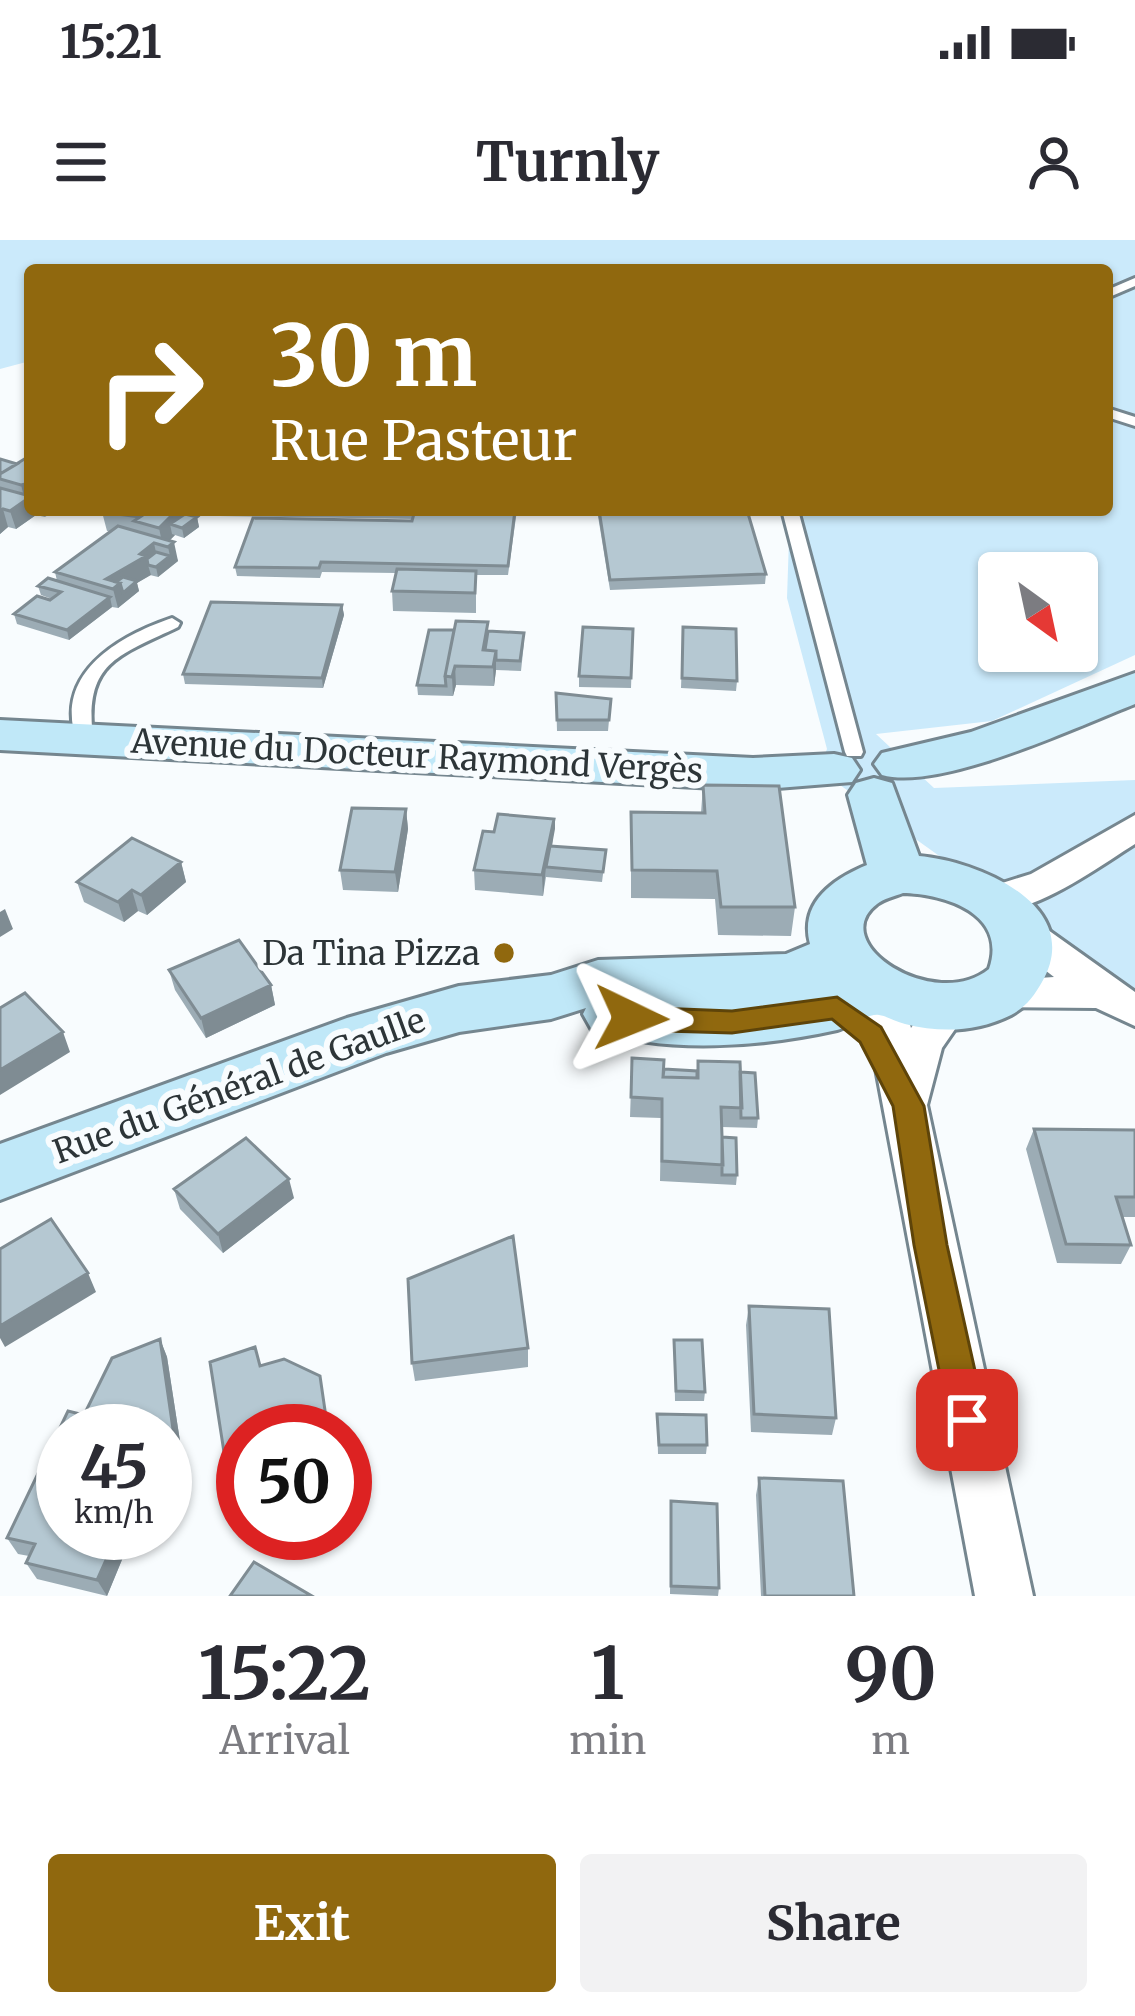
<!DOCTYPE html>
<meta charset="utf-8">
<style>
:root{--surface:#fff;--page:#f2f2f3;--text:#2b2b33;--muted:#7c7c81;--accent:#90680e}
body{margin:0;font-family:Merriweather,serif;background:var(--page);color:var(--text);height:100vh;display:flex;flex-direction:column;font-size:45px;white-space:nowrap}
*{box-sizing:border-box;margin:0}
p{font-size:39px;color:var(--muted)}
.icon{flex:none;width:66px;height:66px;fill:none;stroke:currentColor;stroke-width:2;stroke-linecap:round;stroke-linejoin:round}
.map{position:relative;height:1356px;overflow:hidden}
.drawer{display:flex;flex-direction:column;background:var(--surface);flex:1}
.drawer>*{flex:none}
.guide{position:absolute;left:24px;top:24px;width:1089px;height:252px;border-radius:12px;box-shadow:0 3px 9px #0004;background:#90680e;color:#fff;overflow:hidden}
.needle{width:78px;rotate:147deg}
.fabs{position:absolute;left:978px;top:312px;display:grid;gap:24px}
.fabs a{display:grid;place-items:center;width:120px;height:120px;border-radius:12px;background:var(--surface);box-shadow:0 3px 9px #0004;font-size:60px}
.speed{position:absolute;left:36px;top:1164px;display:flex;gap:24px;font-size:60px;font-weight:700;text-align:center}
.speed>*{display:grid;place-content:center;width:156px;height:156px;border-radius:50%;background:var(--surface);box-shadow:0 3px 9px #0004;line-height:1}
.speed small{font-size:30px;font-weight:400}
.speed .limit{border:18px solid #d22;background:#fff;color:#111}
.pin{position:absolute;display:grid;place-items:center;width:102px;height:102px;color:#fff;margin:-51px;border-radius:24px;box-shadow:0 6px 18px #0006}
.me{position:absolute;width:132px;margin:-66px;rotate:92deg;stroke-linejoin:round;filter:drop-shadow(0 0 9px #0008)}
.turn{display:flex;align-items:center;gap:42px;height:252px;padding:0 48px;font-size:54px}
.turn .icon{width:156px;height:156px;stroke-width:2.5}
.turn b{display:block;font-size:84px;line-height:102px}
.eta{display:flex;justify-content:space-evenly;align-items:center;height:204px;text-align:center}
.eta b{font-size:72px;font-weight:700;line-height:84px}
.button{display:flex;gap:24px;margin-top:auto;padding:24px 48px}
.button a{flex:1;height:138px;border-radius:12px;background:var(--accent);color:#fff;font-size:48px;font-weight:700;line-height:138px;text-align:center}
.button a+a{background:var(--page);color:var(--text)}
.status{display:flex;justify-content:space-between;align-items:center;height:84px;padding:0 60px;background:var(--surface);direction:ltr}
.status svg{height:33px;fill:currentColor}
header{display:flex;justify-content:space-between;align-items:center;height:156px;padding:0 48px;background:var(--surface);font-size:54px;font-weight:700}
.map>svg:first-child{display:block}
</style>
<div class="status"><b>15:21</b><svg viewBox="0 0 49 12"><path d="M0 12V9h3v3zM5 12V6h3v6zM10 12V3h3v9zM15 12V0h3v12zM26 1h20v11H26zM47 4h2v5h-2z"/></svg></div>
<header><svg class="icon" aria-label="menu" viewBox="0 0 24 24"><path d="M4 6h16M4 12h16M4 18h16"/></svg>Turnly<svg class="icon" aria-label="person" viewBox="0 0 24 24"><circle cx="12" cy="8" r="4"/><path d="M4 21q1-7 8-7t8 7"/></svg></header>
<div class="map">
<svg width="1135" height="1356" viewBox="0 0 1135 1356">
<rect width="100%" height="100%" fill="#f8fcfe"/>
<path fill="#cbeafb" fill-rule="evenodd" d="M0,0H1135V415L992,481L876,494L934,548L1135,540V756L819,530L827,509L787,358L790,270H1107V30H30V121L0,129ZM999,333H1077V411H999Z"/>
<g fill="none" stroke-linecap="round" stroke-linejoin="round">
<g stroke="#75868f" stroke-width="6">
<path id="service" d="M1135,38V46L1107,58V50Z
M1107,168L1135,177V186L1107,177Z
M782,270H798L863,512L861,516H847L845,512Z
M172,378L180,383L178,387C118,416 84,422 93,498L84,504L77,502C53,435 116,397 172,378Z"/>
</g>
<g stroke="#75868f" stroke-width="6">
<path id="minor" d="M1135,575V604C1098,627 1025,682 980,670L975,660L980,650L1031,634Z
M1020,676L1034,680L1135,752V786L1096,768L1004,767L990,763L984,752L990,741L1054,737L1006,700L1000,690L1006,680Z
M883,739L898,743L911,788C926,767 935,749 963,758L969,769L942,808L927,865L1033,1356H975L862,754L868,743Z"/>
</g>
<g stroke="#75868f" stroke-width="6">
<path id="secondary" d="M1135,433V464C1076,487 941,551 882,535L874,524L882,513L971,492Z
M0,480L753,518L834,514L852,518L860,530L852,542L753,550L0,510Z
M874,538L892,543L919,616C977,621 1086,665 1042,742C1034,756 1026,767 1011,775C977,792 941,793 905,784C896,782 887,776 879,775C868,773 849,787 837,790C761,807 667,814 592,790L583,774L586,768L551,779L459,792L386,813L0,960V904L347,778L459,746L551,735L598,720L786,714L810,704C799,663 833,639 867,625L848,555L856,543ZM903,653C946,654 1008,674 989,729C935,773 825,703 877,664C883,659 895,656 903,653Z"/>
</g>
<use href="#service" fill="#fff" fill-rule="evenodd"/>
<use href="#minor" fill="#fff" fill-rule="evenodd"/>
<use href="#secondary" fill="#c0e8f8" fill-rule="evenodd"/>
</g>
<path fill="#9cacb5" d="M0,219L17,224L30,219V270H64L60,273L54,271L45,277L36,275L16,289L8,287L0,294Z
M184,270L185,274L197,277L199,287L184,298L175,295L170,300L178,321L158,337L150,335L137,343L139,351L118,368L112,367L69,400L17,384L14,374L52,359L41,355L38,346L57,341L55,332L110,291H107L102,272Z
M218,270H517L508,335H476V373L393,371L392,351L396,333L322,332L320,338L237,336L235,327L413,279L219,276Z
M597,270H747L766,334L765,344L610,350Z
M342,365L344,375L323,448L185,444L183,434Z
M683,387L737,441L736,451L681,448Z
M633,389L631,448L579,447V436Z
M454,390L488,391L524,403L521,431L496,430L494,446L456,445L453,456L418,455L417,445Z
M556,453L611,459L608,491H557Z
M703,545L795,667L791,696L718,695L715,659L631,658V572L701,573Z
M406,569L408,589L398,652L343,650L340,630Z
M555,578L552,606L606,610L602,642L546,637L543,656L475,650L474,630Z
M181,622L186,642L147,675L138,671L124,682L84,662L77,642Z
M169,730L271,745L275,765L206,798L175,750Z
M632,818L664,829L697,831L698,821L740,832L758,878L757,888L722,887V897L737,935L736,945L660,941L661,878L630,877Z
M1034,889L1135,890V977H1122L1131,1005L1121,1024L1057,1023L1026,909Z
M174,949L294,958L223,1013L180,969Z
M749,1066L836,1178L832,1195L751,1192L746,1085Z
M160,1099L167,1117L182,1214L168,1212L165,1218V1191H63V1293H133L107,1356L37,1339L26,1323L29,1316L18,1314L7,1298L68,1171L84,1175L112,1118Z
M674,1100L705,1152L704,1161H675Z
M528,1108V1127L415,1141L412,1123Z
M657,1174L707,1205L706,1214H658Z
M759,1238L854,1356H761L756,1255Z
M671,1261L719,1348L718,1356L670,1354Z"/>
<path fill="#7f8c93" d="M30,243V247H28L30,270H35L36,275L16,289L10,271L25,260L21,245Z
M3,269L8,287L0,294V271Z
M177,270H184L187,283L170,284L172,294L175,295L163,307L159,288Z
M197,277L199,287L184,298L182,288Z
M174,302L178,321L158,337L156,327L170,316L168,307Z
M154,303L158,322L148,325L151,335L137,343L139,351L118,368L113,349L106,339Z
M110,357L112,367L69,400L67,390Z
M342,365L344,375L323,448L322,438Z
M496,411V430L494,446L493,427Z
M455,426L456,445L453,456L452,437Z
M406,569L408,589L398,652L395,632Z
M555,578V589L548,627H546L543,656L542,635L554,579Z
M181,622L186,642L147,675L141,655Z
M132,650L138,671L124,682L118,662Z
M5,669L13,689L0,697V672Z
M271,745L275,765L206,798L201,778Z
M63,792L70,812L0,855V830Z
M289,939L294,958L223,1013L218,994Z
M88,1033L96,1052L5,1107L0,1098V1086Z
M160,1099L167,1117L182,1214L174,1196Z
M243,1219V1238L232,1242L226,1225Z
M118,1293H133L107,1356L97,1340Z"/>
<path fill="#b5c8d2" stroke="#7f8c93" stroke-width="3" d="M26,218L30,219V243L21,245L0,239V234Z
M0,219L17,224L0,234Z
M0,248L30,256V257L10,271L3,269L0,271Z
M105,270H177L159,288L134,281L140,277L102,272Z
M415,270H515L508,326L321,322L319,328L235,327L253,278L412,281Z
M599,270H747L766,334L610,340Z
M185,274L197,277L182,288L170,284Z
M118,286L174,302L168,307L154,303L140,314L146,316L106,339L120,343L113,349L55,332Z
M156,312L170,316L156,327L148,325L147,319Z
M397,329L476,331L475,353L392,351Z
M123,337L137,341L123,353L120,343L116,342Z
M48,338L110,357L67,390L14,374L37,356L50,360L61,352L38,346Z
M211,362L342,365L322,438L183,434Z
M456,381L488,382L483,410L496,411L493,427L455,426L452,437L445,436Z
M583,387L633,389L631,438L579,436Z
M683,387L736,389L737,441L682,438Z
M429,390H454L445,436L446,446L417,445Z
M488,391L524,393L520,421L496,420V411L485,410Z
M556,453L611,459L609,480H557Z
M703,545L779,546L795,667H721L717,631L632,630L631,572L705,573Z
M352,568L406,569L395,632L340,630Z
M498,574L554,579L542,635L474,630L483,591L494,592Z
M132,598L181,622L141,655L132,650L118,662L77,642Z
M550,606L606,610L603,632L546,627Z
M239,700L271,745L201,778L169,730Z
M25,753L63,792L0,830V768Z
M632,818L664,820L663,837L698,838V821L740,822L742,868L721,867L723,925L662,921V859L631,857Z
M664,829L697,831V838L663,837Z
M740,832L755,833L758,878H741Z
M1034,889L1135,890V957H1116L1131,1005L1066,1004Z
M722,897L736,898L737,935H722Z
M246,898L289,939L218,994L174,949Z
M51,979L88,1033L0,1086V1009Z
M513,996L528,1108L412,1123L408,1039Z
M749,1066L829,1069L836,1178L754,1174Z
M160,1099L174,1196L165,1195V1191H63V1293H118L97,1340L26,1323L35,1304L7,1298L68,1171L84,1175L112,1118Z
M674,1100H702L705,1152L676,1151Z
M255,1107L260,1126L284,1119L320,1136L328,1191H243V1219L226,1225L210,1122Z
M657,1174L706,1175L707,1205H659Z
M759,1238L843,1241L854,1356H765Z
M671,1261L717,1264L719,1348L671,1346Z
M254,1322L312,1356H230Z"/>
<path fill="#90680e" stroke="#5e4409" stroke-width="3" d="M837,757L881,787L924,866L947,1005L986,1180L980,1193L967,1198L954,1193L949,1180L914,1005L893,866L860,802L832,779L732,793L631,790L621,786L617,778L621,771L631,767L732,771Z"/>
<circle fill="#90680e" stroke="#f8fcfe" stroke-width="4.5" cx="504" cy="713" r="12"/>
<g text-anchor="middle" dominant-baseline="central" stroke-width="12" stroke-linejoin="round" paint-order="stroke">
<g font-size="33" fill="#2d3538" stroke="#f8fcfe">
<text transform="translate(417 516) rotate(3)">Avenue du Docteur Raymond Vergès</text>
<text transform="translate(239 846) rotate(-20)">Rue du Général de Gaulle</text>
</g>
<g font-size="33" fill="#2d3538" stroke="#f8fcfe" text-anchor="end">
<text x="480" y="713">Da Tina Pizza</text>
</g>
</g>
</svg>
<div class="fabs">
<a><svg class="needle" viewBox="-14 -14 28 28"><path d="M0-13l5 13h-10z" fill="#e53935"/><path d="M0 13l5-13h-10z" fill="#7c7c81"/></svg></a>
</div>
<div class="speed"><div>45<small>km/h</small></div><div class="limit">50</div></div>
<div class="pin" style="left:967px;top:1180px;background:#d93025"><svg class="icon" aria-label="arrive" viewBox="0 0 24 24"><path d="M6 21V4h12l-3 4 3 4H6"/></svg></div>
<svg class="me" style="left:631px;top:778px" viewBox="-20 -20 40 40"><path d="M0-17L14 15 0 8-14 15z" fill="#90680e" stroke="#fff" stroke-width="4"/></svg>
<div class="guide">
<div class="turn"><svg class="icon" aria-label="right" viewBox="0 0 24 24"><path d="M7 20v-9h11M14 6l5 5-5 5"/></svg><div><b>30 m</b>Rue Pasteur</div></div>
</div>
</div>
<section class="drawer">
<div class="eta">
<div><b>15:22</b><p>Arrival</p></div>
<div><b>1</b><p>min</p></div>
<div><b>90</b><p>m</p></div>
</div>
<div class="button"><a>Exit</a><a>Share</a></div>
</section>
